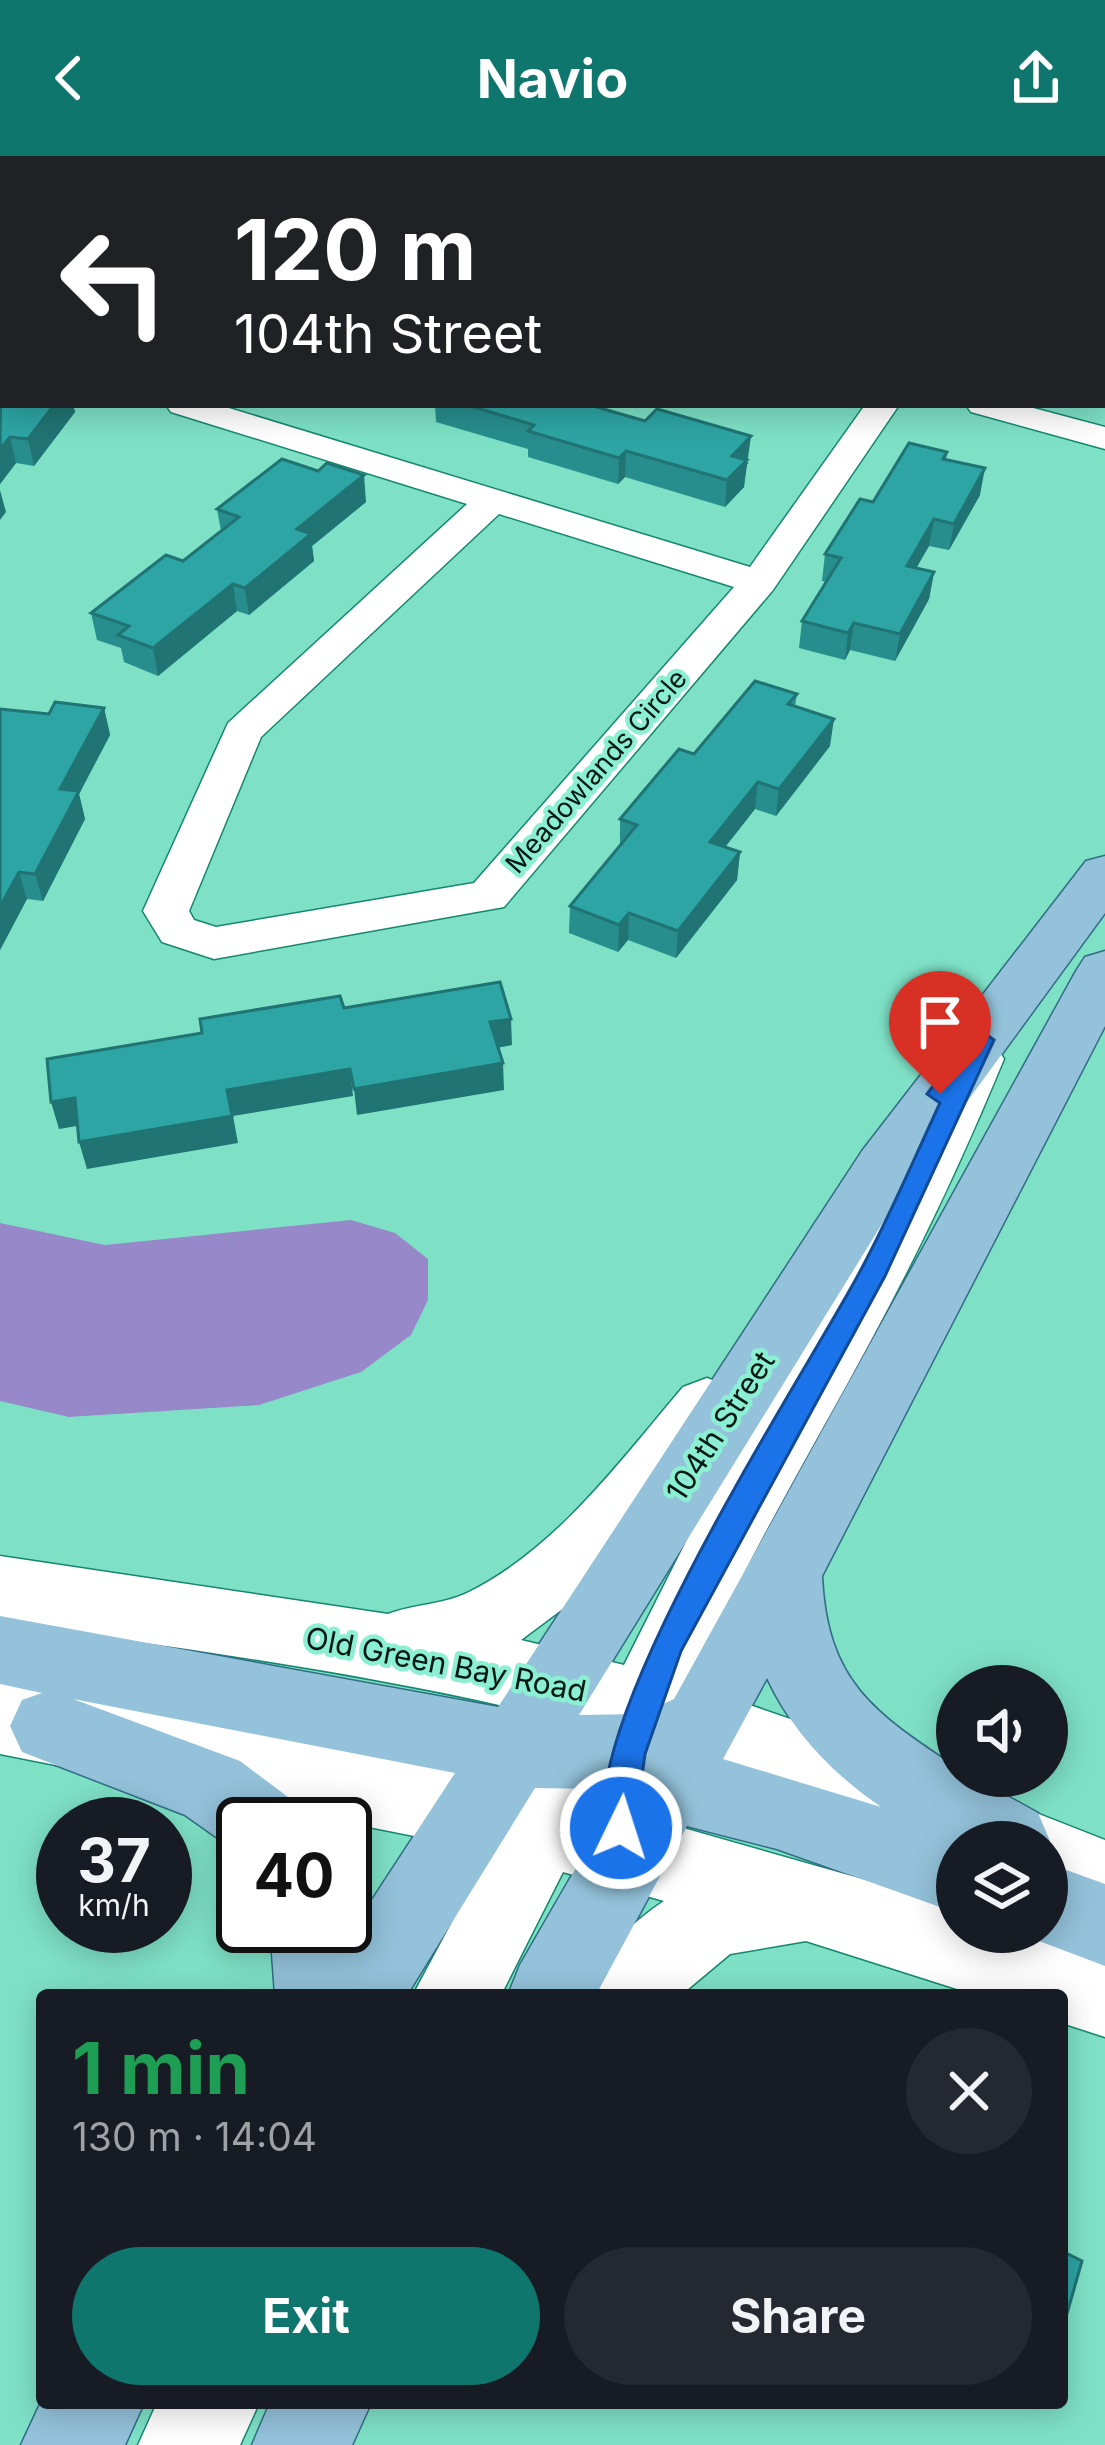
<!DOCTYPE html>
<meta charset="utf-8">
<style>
:root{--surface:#171b24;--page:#242831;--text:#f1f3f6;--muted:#9ea1a6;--accent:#0f766e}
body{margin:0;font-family:Inter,sans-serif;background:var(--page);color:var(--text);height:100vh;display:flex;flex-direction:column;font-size:45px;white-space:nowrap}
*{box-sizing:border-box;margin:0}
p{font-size:39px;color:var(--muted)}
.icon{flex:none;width:66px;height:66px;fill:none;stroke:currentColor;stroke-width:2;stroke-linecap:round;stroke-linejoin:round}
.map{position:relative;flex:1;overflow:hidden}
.sheet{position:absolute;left:36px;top:1833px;width:1032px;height:420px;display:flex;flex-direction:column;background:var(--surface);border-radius:12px;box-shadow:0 6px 30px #0003}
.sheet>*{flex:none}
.hud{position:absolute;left:0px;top:0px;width:1107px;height:252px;box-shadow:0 6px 30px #0003;background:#202124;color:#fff;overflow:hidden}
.controls{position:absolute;left:936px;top:1509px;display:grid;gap:24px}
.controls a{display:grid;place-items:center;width:132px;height:132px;border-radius:50%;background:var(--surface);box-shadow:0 6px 30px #0003;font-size:60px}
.speed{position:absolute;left:36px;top:1641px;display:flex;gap:24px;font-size:60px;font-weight:700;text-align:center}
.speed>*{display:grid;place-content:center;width:156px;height:156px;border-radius:50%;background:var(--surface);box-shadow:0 6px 30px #0003;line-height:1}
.speed small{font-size:30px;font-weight:400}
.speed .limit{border:6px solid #111;border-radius:18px;background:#fff;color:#111}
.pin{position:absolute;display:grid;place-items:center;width:102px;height:102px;color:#fff;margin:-123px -51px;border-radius:50% 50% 50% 0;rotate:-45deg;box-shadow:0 0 12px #0007}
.pin .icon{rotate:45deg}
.me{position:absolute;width:132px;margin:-66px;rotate:4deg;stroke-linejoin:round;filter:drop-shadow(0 0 9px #0008)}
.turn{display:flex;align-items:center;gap:42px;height:252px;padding:0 36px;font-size:54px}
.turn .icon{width:156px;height:156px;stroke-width:2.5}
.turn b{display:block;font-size:84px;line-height:102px}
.round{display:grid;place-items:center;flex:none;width:126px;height:126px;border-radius:63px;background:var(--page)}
.overview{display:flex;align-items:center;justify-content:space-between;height:204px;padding:0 36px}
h1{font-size:72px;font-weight:700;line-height:90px;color:#1e9e55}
.cta{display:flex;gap:24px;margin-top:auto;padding:24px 36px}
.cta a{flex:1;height:138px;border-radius:72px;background:var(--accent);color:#fff;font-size:48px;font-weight:700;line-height:138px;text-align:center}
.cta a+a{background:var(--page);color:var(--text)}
header{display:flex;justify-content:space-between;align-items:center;height:156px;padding:0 36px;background:var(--accent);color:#fff;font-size:54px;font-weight:700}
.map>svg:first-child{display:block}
</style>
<header><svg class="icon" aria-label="back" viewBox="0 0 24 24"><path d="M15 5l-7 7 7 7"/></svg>Navio<svg class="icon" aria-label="share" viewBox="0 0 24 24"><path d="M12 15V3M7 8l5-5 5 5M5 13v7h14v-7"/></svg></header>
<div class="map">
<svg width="1105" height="2289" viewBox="0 0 1105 2289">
<rect width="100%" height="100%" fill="#7ee1c6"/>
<path fill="#9688c9" d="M351,1064L395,1077L428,1103V1144L411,1179L361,1216L259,1249L69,1261L0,1245V1067L105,1089Z"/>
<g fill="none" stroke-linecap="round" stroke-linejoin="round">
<g stroke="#14876f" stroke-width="3">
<path id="minor" d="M79,0H111L113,3H81Z
M0,196H3V216H0Z
M166,249H219L750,411L865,249H899L773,434L504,751L214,803L162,786L143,755L228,567L467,348L171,256ZM499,358L734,431L474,727L216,771L194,764L189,755L261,581Z
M966,249H1022L1105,271V293L971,256Z"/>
</g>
<g stroke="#14876f" stroke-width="3">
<path id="tertiary" d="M974,882L995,888L1004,903C964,1000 920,1094 870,1186C809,1300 741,1410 692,1529L845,1582L1105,1684V1764L1047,1740V1686H957V1702L669,1594L658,1619L630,1630L602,1619L591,1593L598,1573C402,1521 200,1495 0,1466V1400L388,1458C414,1448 443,1449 469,1436C557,1392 620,1305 683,1231L707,1222L731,1231L741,1251L731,1271L600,1425L521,1484L624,1509L702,1354L855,1090L944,903L953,888Z
M0,1526L521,1626L530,1606L558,1595L586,1606L598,1633L592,1646L957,1750V1776H1040L1105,1797V1881L1062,1867V1839H976L806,1785L730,1798L681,1839H583C599,1799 628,1769 664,1745L563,1716L501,1839H413L490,1695L0,1598Z
M157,2247H259L240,2289H138Z"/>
</g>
<g stroke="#316d85" stroke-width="3">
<path id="primary" d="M1105,700V757L906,1029L579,1559L641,1558L674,1543L1076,815L1085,801L1105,795V870L822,1420C827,1526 874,1557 957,1612V1620H971L1038,1657L1050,1685L1047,1693V1686H957V1757L777,1693L687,1670L596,1839H508L520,1809L613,1648L600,1644L596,1633L535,1632L407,1839H275L270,1770H345V1752L353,1773L455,1617L73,1543L240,1605L288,1641L300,1668H243V1700L185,1659L22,1596L10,1570L22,1544L42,1537L0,1528V1460L498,1551L862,995L1086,705ZM767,1522C792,1576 832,1617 881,1651L723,1603Z
M1047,1707L1105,1728V1810L1018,1777L1047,1776Z
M42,2244V2247H144L125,2289H21Z
M270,2247H371L352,2289H252Z"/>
</g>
<use href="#minor" fill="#fff" fill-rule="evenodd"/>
<use href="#tertiary" fill="#fff" fill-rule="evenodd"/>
<use href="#primary" fill="#93c2da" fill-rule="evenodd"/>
</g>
<path fill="#278e8d" d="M873,0H950L947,3H883Z
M0,215L54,249H73L75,256L34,310L16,307L0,328Z
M435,249H590L749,307L746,309L744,331L725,351L625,321L618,328L528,301V293L436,266Z
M947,296L946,304L980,339L949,394L929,390L916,412L934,416L929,443L895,505L850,494L845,504L799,492L802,465L826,426L822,425L825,398L873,346Z
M366,346L312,390L314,405L249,459L237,455L158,520L124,506L121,492L97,484L91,457L183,405L221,375L217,353Z
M797,538L795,550L830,590L776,660L755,653L725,691L740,696L737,724L676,802L628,784L618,796L569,777L570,750L620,690V663L694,598Z
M104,552L110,579L79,638L85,663L43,745L27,743L0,794V553L49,558Z"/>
<path fill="#207473" d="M3,22V51L1,56L0,31Z
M54,249H73L75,256L34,310L28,283Z
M751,280L744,331L725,351L727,324L732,300Z
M10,281L16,307L0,328V293Z
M626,295L625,321L618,328L619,302Z
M985,312L980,339L949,394L954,368Z
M364,319L366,346L312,390L314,405L249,459L245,432L297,373Z
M0,334L6,356L0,364Z
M934,363L929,390L902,437L907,410Z
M934,416L929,443L895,505L900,478Z
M233,428L237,455L158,520L153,492Z
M854,467L850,494L845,504L848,477Z
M104,552L110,579L79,638L85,663L43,745L35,718L60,633Z
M834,563L830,590L776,660L779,633Z
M758,626L755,653L708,713L710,686Z
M740,696L737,724L676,802L678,775Z
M19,716L27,743L0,794V751Z
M629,757L628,784L618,796L619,769Z
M511,863L512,889L491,893L490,866Z
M503,907L504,934L357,959L354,933Z
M350,913L353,940L233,960L238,987L87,1013L79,986L227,934Z
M75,942L83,969L59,973L51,946Z"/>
<path fill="#2da5a4" stroke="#207473" stroke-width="3" d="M1018,0H1030L1041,3H1015Z
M1069,0H1076L1091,3H1066Z
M0,10H3V22L0,31Z
M1,214H3V249H54L28,283L10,281L0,293Z
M467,249H590L645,265L657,253L751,280L732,300L747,304L727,324L626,295L619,302L528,275L534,269Z
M909,287L947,296L943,303L985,312L954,368L934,363L907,410L934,416L900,478L854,467L848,477L802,465L841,402L825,398L860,343L873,346Z
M282,303L318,315L327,307L364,319L297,373L311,378L245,432L233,428L153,492L118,479L129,470L91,457L166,399L183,405L239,361L217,353Z
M755,525L797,538L788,548L834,563L779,633L758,626L710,686L740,696L678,775L629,757L619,769L570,750L637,669L620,663L679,593L694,598Z
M55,546L104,552L60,633L79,635L35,718L19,716L0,751V553L49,558Z
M500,826L511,863L490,866L503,907L354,933L350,913L227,934L232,960L79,986L75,942L51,946L47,903L202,877L200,863L340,840L344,852Z
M1062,2095L1082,2105L1062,2175Z"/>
<path fill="#1a73e8" stroke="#114b97" stroke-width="3" d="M982,875L994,884L885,1120L681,1495L645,1598L633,1684L621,1689L609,1684C566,1583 802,1223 857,1121C888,1065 913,1005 940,947L927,938L973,878Z"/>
<g text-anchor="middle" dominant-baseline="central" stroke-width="9" stroke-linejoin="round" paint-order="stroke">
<g font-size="27" fill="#001a13" stroke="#8cefd3">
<text transform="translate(596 615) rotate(-49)">Meadowlands Circle</text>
</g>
<g font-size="30" fill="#001a13" stroke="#8cefd3">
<text transform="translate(720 1270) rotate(-57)">104th Street</text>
<text transform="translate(446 1508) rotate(11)">Old Green Bay Road</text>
</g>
</g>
</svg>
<div class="controls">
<a><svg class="icon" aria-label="sound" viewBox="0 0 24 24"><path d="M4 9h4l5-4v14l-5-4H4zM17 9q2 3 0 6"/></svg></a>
<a><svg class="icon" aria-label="layers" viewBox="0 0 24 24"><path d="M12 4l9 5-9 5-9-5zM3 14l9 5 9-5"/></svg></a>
</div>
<div class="speed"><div>37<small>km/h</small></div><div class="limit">40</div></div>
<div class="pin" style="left:940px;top:938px;background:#d93025"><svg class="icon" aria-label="arrive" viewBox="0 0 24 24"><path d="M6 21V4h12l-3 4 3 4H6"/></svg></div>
<svg class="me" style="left:621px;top:1672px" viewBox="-20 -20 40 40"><circle r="17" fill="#1a73e8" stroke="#fff" stroke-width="3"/><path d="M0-11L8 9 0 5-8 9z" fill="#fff"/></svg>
<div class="hud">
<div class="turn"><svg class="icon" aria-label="left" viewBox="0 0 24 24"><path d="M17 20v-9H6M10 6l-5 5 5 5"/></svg><div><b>120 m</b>104th Street</div></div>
</div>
<section class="sheet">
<div class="overview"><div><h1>1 min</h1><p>130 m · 14:04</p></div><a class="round"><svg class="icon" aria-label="close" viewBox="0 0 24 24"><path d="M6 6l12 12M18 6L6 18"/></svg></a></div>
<div class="cta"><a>Exit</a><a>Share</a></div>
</section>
</div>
